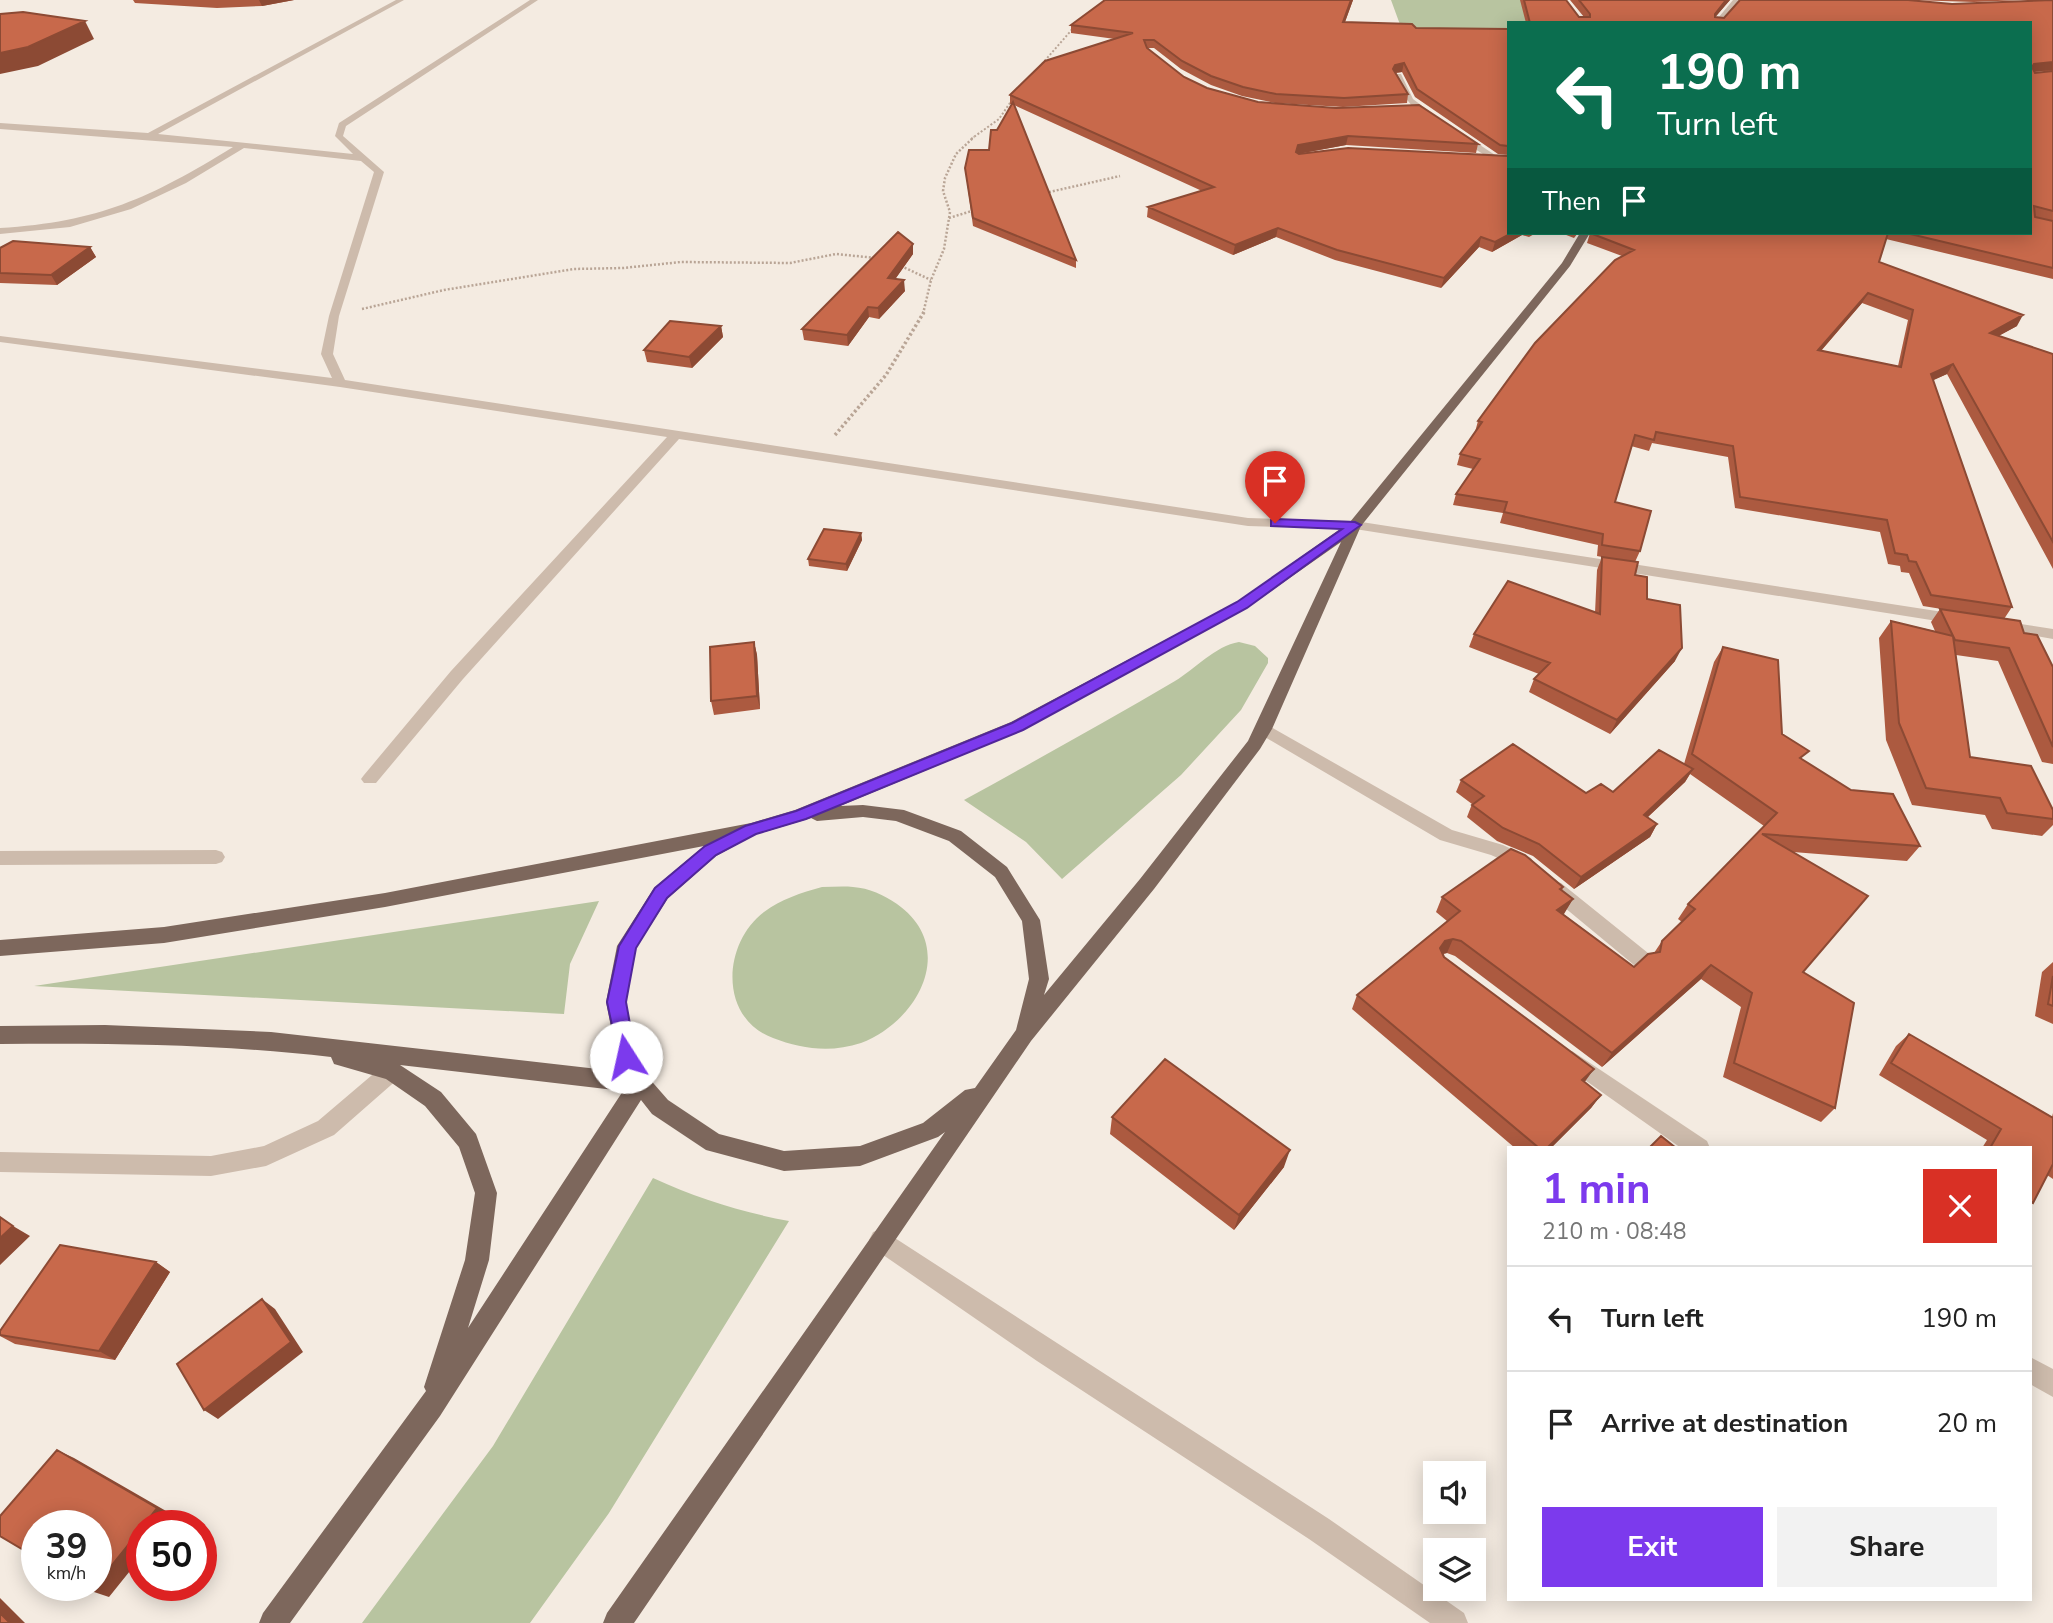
<!DOCTYPE html>
<meta charset="utf-8">
<style>
:root{--surface:#fff;--page:#f2f2f2;--text:#222;--muted:#767676;--line:#e0e0e0;--accent:#7c3aed}
body{margin:0;font-family:"Nunito Sans",sans-serif;background:var(--page);color:var(--text);height:100vh;display:flex;flex-direction:column;font-size:26px;white-space:nowrap}
*{box-sizing:border-box;margin:0}
p{font-size:23px;color:var(--muted)}
.icon{flex:none;width:38px;height:38px;fill:none;stroke:currentColor;stroke-width:2;stroke-linecap:round;stroke-linejoin:round}
.map{position:relative;flex:1;overflow:hidden}
.panel{position:absolute;left:1507px;top:1146px;width:525px;height:455px;display:flex;flex-direction:column;background:var(--surface);border-radius:0px;box-shadow:0 4px 18px #0003}
.panel>*{flex:none}
.banner{position:absolute;left:1507px;top:21px;width:525px;height:214px;border-radius:0px;box-shadow:0 4px 18px #0003;background:#0b6e4f;color:#fff;overflow:hidden}
.tools{position:absolute;left:1423px;top:1461px;display:grid;gap:14px}
.tools a{display:grid;place-items:center;width:63px;height:63px;border-radius:0px;background:var(--surface);box-shadow:0 4px 18px #0003;font-size:35px}
.speed{position:absolute;left:21px;top:1510px;display:flex;gap:14px;font-size:35px;font-weight:700;text-align:center}
.speed>*{display:grid;place-content:center;width:91px;height:91px;border-radius:50%;background:var(--surface);box-shadow:0 4px 18px #0003;line-height:1}
.speed small{font-size:18px;font-weight:400}
.speed .limit{border:10px solid #d22;background:#fff;color:#111}
.pin{position:absolute;display:grid;place-items:center;width:60px;height:60px;color:#fff;margin:-72px -30px;border-radius:50% 50% 50% 0;rotate:-45deg;box-shadow:0 0 7px #0007}
.pin .icon{rotate:45deg}
.me{position:absolute;width:77px;margin:-38px;rotate:350deg;stroke-linejoin:round;filter:drop-shadow(0 0 5px #0008)}
.turn{display:flex;align-items:center;gap:24px;height:147px;padding:0 35px;font-size:32px}
.turn .icon{width:91px;height:91px;stroke-width:2.5}
.turn b{display:block;font-size:49px;line-height:60px}
.then{display:flex;align-items:center;height:66px;padding:0 35px;background:#0003;gap:14px;font-size:26px}
.round{display:grid;place-items:center;flex:none;width:74px;height:74px;border-radius:0px;background:var(--page)}
.headline{display:flex;align-items:center;justify-content:space-between;height:119px;padding:0 35px}
h1{font-size:42px;font-weight:700;line-height:52px;color:var(--accent)}
.button{display:flex;gap:14px;margin-top:auto;padding:14px 35px}
.button a{flex:1;height:80px;border-radius:0px;background:var(--accent);color:#fff;font-size:28px;font-weight:700;line-height:80px;text-align:center}
.button a+a{background:var(--page);color:var(--text)}
ul{padding:0;list-style:none}
li{display:flex;align-items:center;gap:21px;height:105px;padding:0 35px;border-top:2px solid var(--line)}
li div{flex:1}
li b{display:block;font-size:26px}
li em{font-style:normal}
.map>svg:first-child{display:block}
</style>
<div class="map">
<svg width="2053" height="1623" viewBox="0 0 2053 1623">
<rect width="100%" height="100%" fill="#f4ebe1"/>
<path fill="#b8c4a0" d="M1391,0H1531L1559,23H1508V33L1402,30Z
M1239,642L1255,646L1268,658V663L1241,710L1181,775L1062,879L1026,842L964,800C1035,761 1105,722 1175,681C1195,669 1215,646 1239,642Z
M822,887C832,887 843,886 853,887C869,888 884,895 897,904C958,947 919,1021 861,1043C831,1053 801,1049 773,1038C719,1018 722,944 764,912C781,899 801,893 822,887Z
M599,901L570,964L564,1014L34,986Z
M653,1178C697,1198 740,1212 789,1221L609,1513L530,1623H362L493,1446Z"/>
<g fill="none" stroke-linecap="round" stroke-linejoin="round">
<path stroke="#b9a596" stroke-width="2" stroke-dasharray="2 2" stroke-linecap="butt" d="M1042,64L1075,26
M1018,89L1031,75
M971,139L999,119L1012,100"/>
<path stroke="#b9a596" stroke-width="2.5" stroke-dasharray="2 2" stroke-linecap="butt" d="M1045,193L1120,176
M949,218L975,210
M901,266L931,280
M362,309L444,290L574,269L623,268L681,262L790,263L836,254L876,258
M923,314L931,280L944,249L950,212L943,191L945,178L956,154L974,137"/>
<path stroke="#b9a596" stroke-width="3.5" stroke-dasharray="2.5 2.5" stroke-linecap="butt" d="M835,435L886,375L924,312"/>
<path fill="#cdbbac" fill-rule="evenodd" d="M396,0H404L158,134L353,154L335,136L339,123L530,0H538L346,126L343,136L384,172L339,316L333,354L345,380L1248,518L1355,521L1956,614L1963,619L1956,624L1355,529L1248,526L679,439L463,679L376,783H364L361,779L364,775L451,671L667,437L340,387L0,342V336L332,378L321,354L329,316L374,172L361,161L244,148L186,183L131,209L70,227L0,234V228C99,222 150,198 233,147L0,129V123L148,133Z
M1733,0H1740L1721,23H1714Z
M1395,74H1401L1413,99L1438,118V122C1420,122 1397,90 1395,74Z
M1459,132L1462,133L1501,159L1494,161L1456,137Z
M2001,621L2053,629V639L1996,629L1993,626Z
M1264,723L1452,830L1503,845L1531,858L1534,863L1531,868L1525,870L1491,855L1440,840L1258,733L1256,729Z
M216,850L222,852L225,857L222,862L216,864L0,865V851Z
M1554,881L1561,883L1648,953L1651,959L1648,965L1641,967L1634,965L1547,893L1545,888L1547,883Z
M1572,1051L1707,1141L1710,1148H1681L1565,1066L1562,1060L1565,1054Z
M392,1062L399,1064L402,1071L399,1078L334,1135L266,1166L211,1176L0,1172V1152L211,1156L264,1146L318,1121L385,1064Z
M881,1229L1329,1519L1464,1613L1468,1623H1430L1309,1539L1037,1361L873,1248L869,1240L873,1232Z
M2030,1357L2053,1369V1397L2030,1384Z"/>
<path fill="#7d675c" fill-rule="evenodd" d="M1580,233H1590L1570,266L1361,526L1272,729L1260,749L1154,889L1031,1041L634,1623H603L607,1613L945,1132L938,1137L860,1166L784,1171L706,1150L652,1114L641,1100L440,1416L290,1623H259L263,1613L426,1391L424,1387L465,1260L475,1193L459,1147L425,1106L386,1079L334,1064L331,1057C221,1044 111,1043 0,1044V1026L105,1025L271,1032L624,1072L617,1057L606,1002L617,946L654,888L704,846L385,907L164,943L0,956V940L164,927L385,893L751,823L795,810L1011,722L1237,602L1350,522L1562,263ZM1341,542L1248,741L1140,879L1044,995L1049,979L1040,920L1007,867L961,831L904,810L863,805L840,806L1023,730L1247,608ZM863,817L896,821L949,841L995,877L1022,921L1029,979L1016,1030L975,1088L965,1090L923,1123L860,1146L784,1151L719,1134L668,1100L647,1076L637,1056L626,1002L636,948L668,898L716,856L738,844L741,839L811,818L817,821ZM400,1065L623,1091L468,1328L489,1260L497,1193L476,1134L441,1092Z"/>
</g>
<path fill="#ac5a40" fill-rule="evenodd" d="M133,0H294L262,6L217,8L135,3Z
M1105,0H1353L1345,22L1416,28L1508,29V155L1498,154L1415,97L1402,72L1396,73L1408,94L1407,103L1343,107L1275,103L1242,96L1211,85L1181,69L1154,48H1147L1184,77L1207,88L1258,102L1478,144L1476,153L1346,145L1298,154L1508,233H1536L1529,237L1522,235L1492,252L1479,247L1441,288L1335,260L1276,237L1233,255L1147,217L1148,207L1202,191L1014,105L1076,260V268L973,226L965,168L989,150L997,130L1012,104H1010V95L1115,39L1071,33V25Z
M1520,0H1566L1579,17H1584L1570,0H1730L1715,17L1724,18L1952,4L2053,0V71L2034,72L2035,73L2053,71V279L1886,239L1879,262L2017,326L1998,336L2053,354V569L1947,374L1933,380L2012,607L2004,619L1923,606L1909,573L1901,572L1900,566L1888,564L1880,532L1735,508L1728,457L1652,443L1649,451L1631,446L1615,502L1640,551L1635,562V575L1647,599L1675,661L1610,734L1529,692L1534,679L1539,674L1469,647L1474,634L1595,613L1597,570L1602,557L1597,556L1598,545L1500,523L1503,513L1453,505L1456,494L1473,469L1457,465L1460,454L1475,432L1478,421L1622,256L1587,243L1590,233H2030V23H1526ZM1862,303L1908,320L1898,366L1821,351Z
M1911,0H2021L1974,2Z
M1561,233H1578L1574,238Z
M913,244V254L895,279L905,291L879,319L869,317L848,346L804,340L802,329Z
M90,247L96,257L57,285L0,283V248Z
M721,326L723,337L692,368L647,362L644,350Z
M861,533L862,540L847,571L809,566L808,559Z
M1940,609L2024,633L2053,667V764L2042,762L1998,661L1956,655L1970,757L2053,810V825L2042,836L1992,829L1985,815L1912,805L1886,740L1879,638L1891,621L1935,631L1931,622Z
M754,642L757,655L760,709L714,715L711,701Z
M1723,647L1782,734L1803,760L1920,846L1907,861L1793,852L1803,972L1835,1108L1821,1122L1723,1077L1741,1007L1701,979L1602,1067L1455,956L1447,953L1443,954L1444,957L1585,1082L1601,1095L1591,1108L1551,1148H1515L1352,1009L1357,995L1447,921L1436,912L1442,897L1563,887L1562,891L1573,899L1563,914L1634,967L1654,953L1662,941L1682,922L1678,919L1688,904L1764,826L1690,774L1685,782L1648,817L1657,824L1650,837L1574,889L1533,856L1497,841L1467,817L1472,804L1456,792L1461,780L1586,793L1613,792L1684,764L1714,662Z
M2053,962V1024L2035,1016L2042,972Z
M1909,1034L2052,1117L2053,1113V1179L2047,1175L2033,1203L2030,1205V1148H1982L1987,1140L1879,1075L1896,1046Z
M1112,1117L1284,1167L1234,1230L1110,1134Z
M156,1262L170,1272L115,1360L15,1344L0,1336V1331Z"/>
<path fill="#8c4a34" d="M259,0H294L262,6Z
M1351,0H1353L1342,30L1343,22Z
M1726,0H1730L1712,21L1715,14Z
M85,21L94,39L38,66L0,74V53Z
M2053,62V70L2030,72L2032,67L2034,64Z
M1404,63L1402,72L1393,73L1392,77L1395,65Z
M1348,136L1346,145L1297,154L1296,152L1298,145Z
M1278,228L1276,237L1233,255L1235,245Z
M1512,233H1523L1522,235L1492,252L1495,242Z
M1481,237L1479,247L1441,288L1444,278Z
M913,244V254L889,288L888,278Z
M90,247L96,257L57,285L51,275Z
M904,280L905,291L879,319L878,308Z
M1868,293L1862,303L1812,361L1818,350Z
M868,307L869,317L848,346L847,335Z
M2023,315L2017,326L1984,344L1990,333Z
M721,326L723,337L692,368L689,357Z
M1953,364L1947,374L1925,384L1931,374Z
M861,533L862,540L847,571L846,564Z
M754,642L757,655L760,709L757,696Z
M1682,648L1675,661L1610,734L1617,720Z
M1693,769L1685,782L1637,827L1644,815Z
M1657,824L1650,837L1574,889L1581,877Z
M1573,899L1564,914L1549,925L1557,910Z
M1453,939L1447,953L1438,955L1440,948L1445,941Z
M1711,965L1701,979L1602,1067L1612,1053Z
M1594,1069L1584,1083L1582,1080Z
M1601,1095L1591,1108L1551,1148H1547Z
M1290,1150L1284,1167L1234,1230L1239,1215Z
M13,1226L30,1236L0,1265V1238Z
M156,1262L170,1272L115,1360L99,1351Z
M262,1299L275,1309L303,1352L218,1419L204,1410Z
M57,1450L74,1458L173,1515L165,1526H143Z
M142,1528V1556L109,1597L91,1591Z
M0,1598L25,1623H10L0,1613Z"/>
<path fill="#c8694b" stroke="#8c4a34" stroke-width="2" fill-rule="evenodd" d="M1105,0H1351L1343,22L1412,24L1416,28L1508,29V146L1500,145L1417,89L1404,63L1395,65L1393,69L1408,94L1344,98L1276,94L1243,87L1211,76L1182,61L1154,40H1144L1147,48L1184,77L1207,88L1258,102L1336,108L1419,105L1478,144L1348,136L1298,145L1296,152L1299,154L1348,148L1508,156V233H1512L1495,242L1481,237L1444,278L1337,250L1278,228L1235,245L1148,207L1214,187L1010,95L1045,61L1133,33L1071,25Z
M1524,0H1566L1579,17H1590V14L1579,0H1726L1715,14V17L1724,18L1740,0H1908L1952,4L2053,0V62L2034,64L2032,67L2035,73L2053,71V211L2034,206L2035,217L2053,221V268L1906,233H2030V23H1530Z
M23,12L85,21L28,47L0,53V14Z
M1013,102L1076,260L973,218L965,168L969,150H989L991,130H997Z
M898,232L913,244L888,278L904,280L878,308L868,307L847,335L802,329Z
M1590,233H1888L1879,262L2023,315L1990,333L2053,354V542L1953,364L1931,374L2012,607L1931,595L1916,562L1909,561L1907,555L1895,553L1887,520L1740,497L1733,446L1656,432L1654,440L1635,435L1615,502L1651,511L1640,551L1602,545L1603,534L1504,512L1507,502L1456,494L1480,459L1460,454L1482,422L1478,421L1535,343L1615,260L1634,250ZM1868,293L1913,310L1901,367L1818,350Z
M13,241L90,247L51,275L0,273V248Z
M670,321L721,326L689,357L644,350Z
M824,529L861,533L846,564L808,559Z
M1602,557L1638,562L1635,575L1647,577V599L1680,605L1682,648L1617,720L1534,679L1550,663L1474,634L1508,581L1600,614Z
M1940,609L2020,621L2024,633L2037,635L2053,667V747L2009,648L1955,640Z
M1891,621L1953,636L1970,757L2031,766L2053,810V819L2007,813L2000,798L1926,788L1899,723Z
M754,642L757,696L711,701L710,647Z
M1723,647L1778,660L1782,734L1809,751L1800,758L1851,790L1893,794L1920,846L1762,834L1868,896L1803,972L1854,1003L1835,1108L1734,1063L1752,993L1711,965L1612,1053L1461,941L1453,939L1445,941L1440,948L1444,957L1594,1069L1582,1080L1601,1095L1547,1148H1539L1357,995L1460,911L1442,897L1511,849L1525,855L1563,887L1560,889L1573,899L1557,910L1634,967L1648,954L1660,952L1662,941L1695,909L1688,904L1777,813L1692,754Z
M1513,744L1586,793L1601,784L1613,792L1659,750L1693,769L1644,815L1657,824L1581,877L1539,844L1503,828L1472,805L1484,796L1461,780Z
M2053,976V1006L2048,1004Z
M1909,1034L2053,1118V1164L2033,1203L2030,1201V1148H1990L2001,1129L1891,1063Z
M1165,1059L1290,1150L1239,1215L1112,1117Z
M1661,1136L1676,1148H1649Z
M0,1217L13,1226L0,1238Z
M60,1245L156,1262L99,1351L0,1335V1331Z
M262,1299L291,1342L204,1410L177,1364Z
M57,1450L157,1508L143,1526H142V1528L96,1585V1526H37V1558L0,1536V1516Z
M82,1586H96L91,1591Z
M0,1613L10,1623H0Z"/>
<path fill="#7c3aed" stroke="#51269a" stroke-width="2" d="M1275,519L1355,522L1361,525L1247,608L1023,730L806,819L756,834L716,855L667,898L636,948L626,1002L636,1057L633,1063L626,1066L620,1063L607,1002L619,946L655,888L705,846L745,826L796,811L1012,723L1237,602L1342,529L1271,526V520Z"/>
</svg>
<div class="tools">
<a><svg class="icon" aria-label="sound" viewBox="0 0 24 24"><path d="M4 9h4l5-4v14l-5-4H4zM17 9q2 3 0 6"/></svg></a>
<a><svg class="icon" aria-label="layers" viewBox="0 0 24 24"><path d="M12 4l9 5-9 5-9-5zM3 14l9 5 9-5"/></svg></a>
</div>
<div class="speed"><div>39<small>km/h</small></div><div class="limit">50</div></div>
<div class="pin" style="left:1275px;top:523px;background:#d93025"><svg class="icon" aria-label="arrive" viewBox="0 0 24 24"><path d="M6 21V4h12l-3 4 3 4H6"/></svg></div>
<svg class="me" style="left:626px;top:1057px" viewBox="-20 -20 40 40"><circle r="19" fill="#fff"/><path d="M0-13L10 11 0 6-10 11z" fill="#7c3aed"/></svg>
<div class="banner">
<div class="turn"><svg class="icon" aria-label="left" viewBox="0 0 24 24"><path d="M17 20v-9H6M10 6l-5 5 5 5"/></svg><div><b>190 m</b>Turn left</div></div>
<div class="then">Then<svg class="icon" aria-label="arrive" viewBox="0 0 24 24"><path d="M6 21V4h12l-3 4 3 4H6"/></svg></div>
</div>
<section class="panel">
<div class="headline"><div><h1>1 min</h1><p>210 m · 08:48</p></div><a class="round" style="background:#d93025;color:#fff"><svg class="icon" aria-label="close" viewBox="0 0 24 24"><path d="M6 6l12 12M18 6L6 18"/></svg></a></div>
<ul>
<li><svg class="icon" aria-label="left" viewBox="0 0 24 24"><path d="M17 20v-9H6M10 6l-5 5 5 5"/></svg><div><b>Turn left</b></div><em>190 m</em></li>
<li><svg class="icon" aria-label="arrive" viewBox="0 0 24 24"><path d="M6 21V4h12l-3 4 3 4H6"/></svg><div><b>Arrive at destination</b></div><em>20 m</em></li>
</ul>
<div class="button"><a>Exit</a><a>Share</a></div>
</section>
</div>
